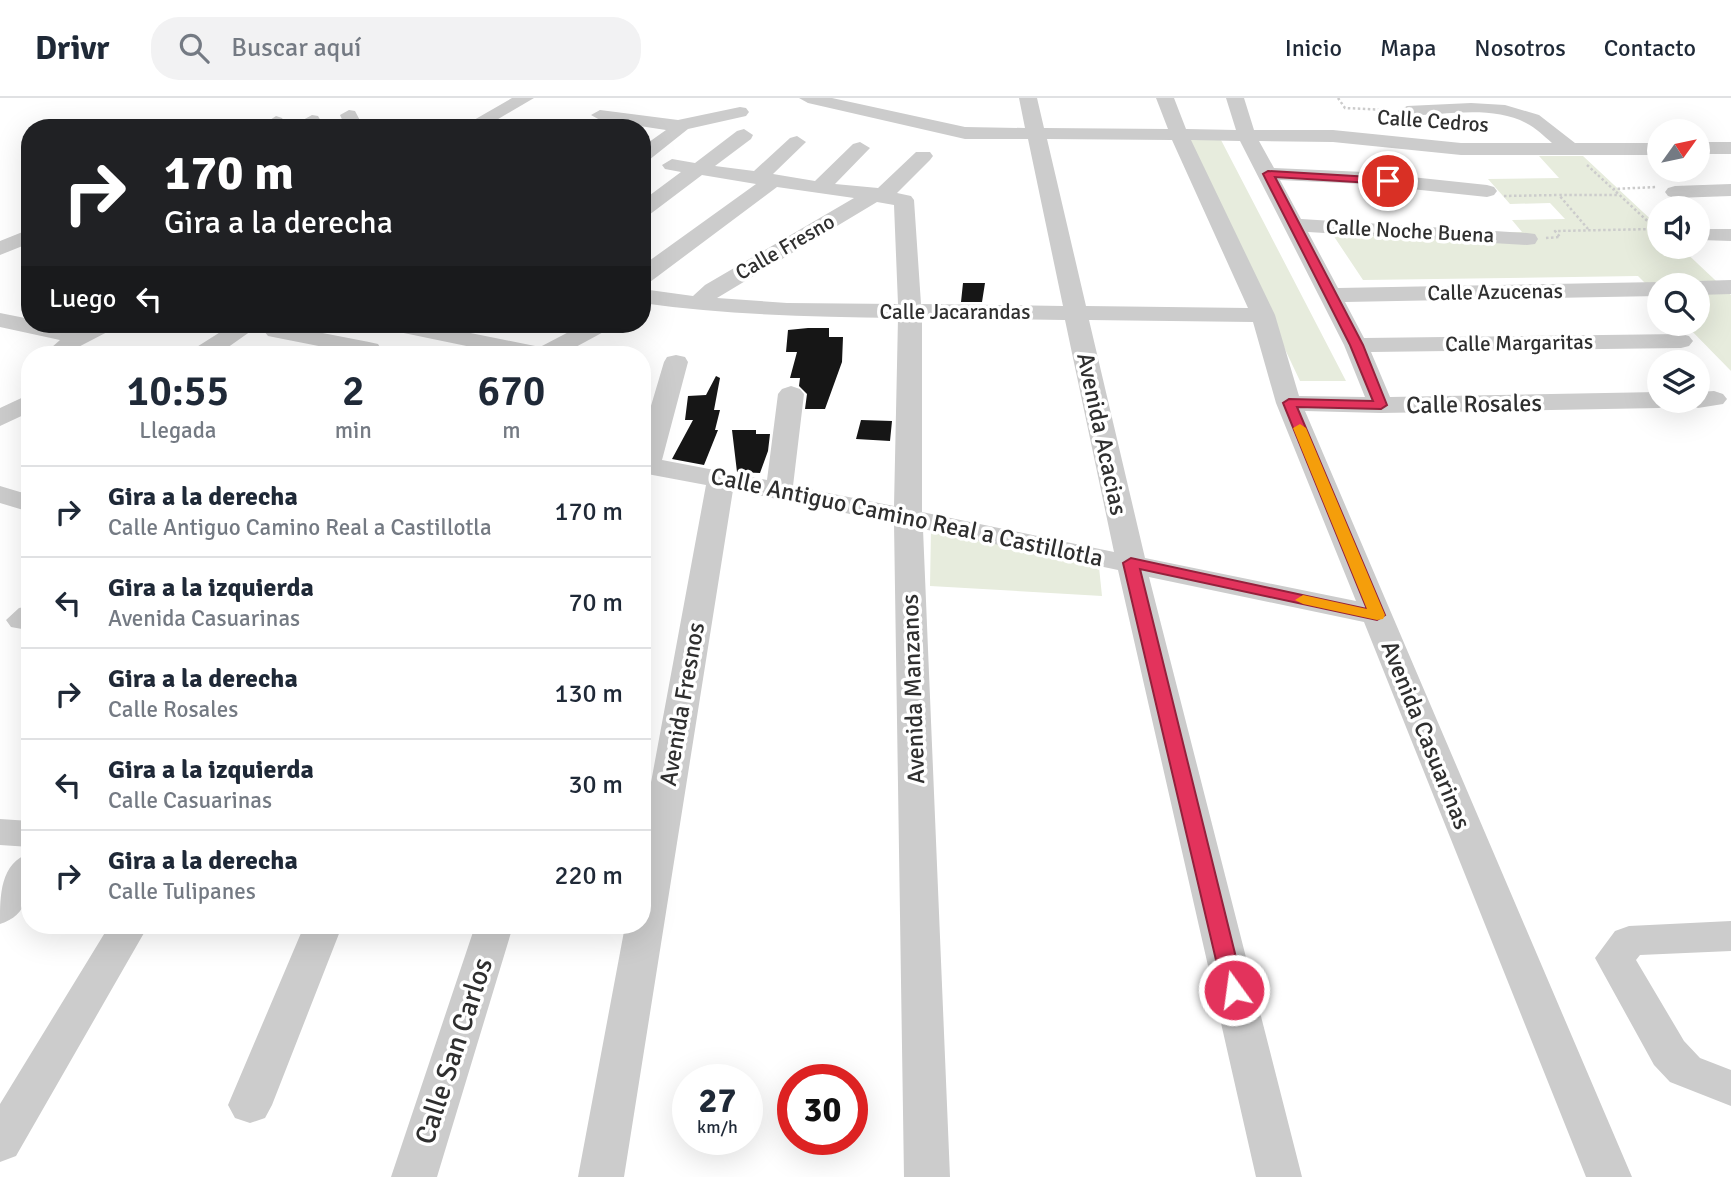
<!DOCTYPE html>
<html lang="es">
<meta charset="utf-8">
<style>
:root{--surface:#fff;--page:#f2f2f3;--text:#1f2937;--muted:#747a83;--line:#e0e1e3}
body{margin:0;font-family:Signika,sans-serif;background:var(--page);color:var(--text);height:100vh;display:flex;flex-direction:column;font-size:26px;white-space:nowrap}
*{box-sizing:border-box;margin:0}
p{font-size:23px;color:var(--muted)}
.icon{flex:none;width:38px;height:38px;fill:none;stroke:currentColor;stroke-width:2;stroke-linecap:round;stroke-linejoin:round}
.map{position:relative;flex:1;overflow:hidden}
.details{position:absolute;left:21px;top:248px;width:630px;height:588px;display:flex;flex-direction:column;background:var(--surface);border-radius:28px;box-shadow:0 7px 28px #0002}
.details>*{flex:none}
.banner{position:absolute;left:21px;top:21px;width:630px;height:214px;border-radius:28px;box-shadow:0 7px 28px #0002;background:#202124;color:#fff;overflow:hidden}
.needle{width:46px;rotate:57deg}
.fabs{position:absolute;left:1647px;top:21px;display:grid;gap:14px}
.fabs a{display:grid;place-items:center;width:63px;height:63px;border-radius:50%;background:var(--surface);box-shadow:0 7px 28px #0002;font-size:35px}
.speed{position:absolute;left:672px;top:966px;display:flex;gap:14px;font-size:35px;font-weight:700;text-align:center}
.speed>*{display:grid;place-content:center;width:91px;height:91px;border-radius:50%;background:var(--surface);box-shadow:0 7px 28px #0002;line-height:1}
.speed small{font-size:18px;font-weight:400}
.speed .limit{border:10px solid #d22;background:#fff;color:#111}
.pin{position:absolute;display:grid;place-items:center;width:60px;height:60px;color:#fff;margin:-30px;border:4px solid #fff;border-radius:50%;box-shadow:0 2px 7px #0007}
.me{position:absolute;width:77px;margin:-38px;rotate:346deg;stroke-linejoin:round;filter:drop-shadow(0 0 5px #0008)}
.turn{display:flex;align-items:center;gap:24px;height:147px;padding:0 28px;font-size:32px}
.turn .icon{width:91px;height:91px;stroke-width:2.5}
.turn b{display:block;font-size:49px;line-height:60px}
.then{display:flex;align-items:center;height:66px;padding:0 28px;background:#0003;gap:14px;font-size:26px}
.eta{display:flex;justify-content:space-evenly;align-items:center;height:119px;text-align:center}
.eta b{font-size:42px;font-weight:600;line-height:49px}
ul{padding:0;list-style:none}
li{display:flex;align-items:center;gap:21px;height:91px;padding:0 28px;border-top:2px solid var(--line)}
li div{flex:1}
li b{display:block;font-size:26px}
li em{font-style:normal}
header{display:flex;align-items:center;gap:42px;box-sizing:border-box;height:98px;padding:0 35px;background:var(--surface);border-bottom:2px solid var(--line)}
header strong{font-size:33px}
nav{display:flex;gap:38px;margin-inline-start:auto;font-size:24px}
.search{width:490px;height:63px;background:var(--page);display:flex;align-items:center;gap:18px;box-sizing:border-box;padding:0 24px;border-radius:28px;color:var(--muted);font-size:26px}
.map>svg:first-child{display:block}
</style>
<header>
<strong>Drivr</strong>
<div class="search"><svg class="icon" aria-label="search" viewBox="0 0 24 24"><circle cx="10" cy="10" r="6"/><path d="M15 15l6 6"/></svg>Buscar aquí</div>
<nav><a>Inicio</a><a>Mapa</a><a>Nosotros</a><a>Contacto</a></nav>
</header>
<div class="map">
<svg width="1731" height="1079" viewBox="0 0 1731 1079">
<rect width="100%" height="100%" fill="#fff"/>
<path fill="#e7ecdd" d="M1186,42H1221L1346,283H1300Z
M1539,58H1583L1659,129V149H1680L1731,197V273L1685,226H1698V187H1659V199L1638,178L1363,182L1333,137L1522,134L1512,122L1565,121L1550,105L1510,106L1488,81L1559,80Z
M931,431L1099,469L1102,498L930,488Z"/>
<path fill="#161616" d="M963,185H985L982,204H961Z
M808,230H829V239H843L842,264L825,311H805L807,296L799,288L800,280H790L797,254H786L788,232Z
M716,278L720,280L714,312H720L715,332H718L704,367L672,361L693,322H685L688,298L706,297Z
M861,322L892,323L890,343L856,341Z
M732,332H756V336H770L768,353L760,375L737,374Z"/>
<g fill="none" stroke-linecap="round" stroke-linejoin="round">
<path stroke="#ccc" stroke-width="2.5" stroke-dasharray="2.5 2.5" stroke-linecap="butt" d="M1338,0L1345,10L1388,12
M1587,67L1613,91L1657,89
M1504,98L1559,97
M1588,131L1559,97H1618
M1546,140L1560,139L1555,133L1656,131L1613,91"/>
<path fill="#ccc" fill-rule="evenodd" d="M512,0H534L483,30H460Z
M799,0H832L965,29L1025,30L1019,0H1037L1044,30L1168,31L1156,0H1174L1186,31L1236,32L1226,0H1244L1254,32H1333L1461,45H1552C1544,38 1536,30 1526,25C1492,7 1444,17 1407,18L1398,13L1407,8L1471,5L1505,7L1539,17L1575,45H1659V57H1461L1333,44L1259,43L1274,70L1364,74L1487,87L1494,89L1497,93L1494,97L1487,99L1364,86L1280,82L1301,121L1527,135L1535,136L1538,141L1535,146L1527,147L1308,134L1338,190L1659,184L1668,187H1659V198L1345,204L1364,240L1681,236L1689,238L1693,243L1689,248L1681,250L1371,254L1390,299L1659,294V303H1671L1668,307L1659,310L1381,315L1305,313L1632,1079H1586L1364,524L1149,479L1302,1079H1256L1118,472L923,431L950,1079H904L894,425L733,392L624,1079H578L625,828H642V733L706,387L642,375V338L664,264L667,259L676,257L685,259L688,264L662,362L767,382L778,296L782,291L791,288L800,291L804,296L793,388L894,408L898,220C812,219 728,217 642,205V191L693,198L705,187L854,100L777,89L650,184L642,186V168L756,86L702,77L649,117L642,119V103L681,74L665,71L662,67L672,61L695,65L737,33L744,31L753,37L751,41L715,68L754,73L790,40L797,38L806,44L773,76L815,83L853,46L860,44L870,50L835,86L878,90L916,54H930L933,58L930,62L897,95L911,98L914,102L921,206L1063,208L1028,41H965L808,5ZM1047,41L1172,42L1248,210L1086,208ZM1191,42L1240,43L1344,247L1365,299L1299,298L1275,217ZM877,104L894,107L898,206L787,205L717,200ZM922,220L1065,222L1114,454L922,414ZM1089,222L1253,224L1276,305L1356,503L1145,460Z
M740,9L746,10L749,14L746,18L688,31L649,62L642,64V49L666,32L600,22L591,17L600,12L678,22Z
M349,12L355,13L364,30H346L340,17Z
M312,17L318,18L325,30H307L303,22Z
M276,18L282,20L288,30H270L267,24Z
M241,22L248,24L251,30H233L234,24Z
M1698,44H1731V56H1698Z
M1731,86V98L1675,100L1668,98L1665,94L1668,90L1675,88Z
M30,131V145L0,157V143Z
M1709,131H1731V143L1701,142L1698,137L1701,132Z
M1731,182V196L1698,197V187H1689L1698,183Z
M0,215L30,221V226H51L78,231L88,226H117L113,231L63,257L54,255L51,250L60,242L0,229Z
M233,226H261L217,257H189L192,252Z
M276,226L369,244L378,246L381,251L378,256L364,257L268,238L264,233L268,228Z
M392,226H426L540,249L584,226H613L609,231L561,257H510L394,233Z
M1714,293L1723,296L1727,301L1723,306L1698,310L1689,307L1686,303H1698V294Z
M30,296V314L0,328V310Z
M0,388L30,397V414L0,405Z
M30,508V529L22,531L11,529L6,522L19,510Z
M0,721L30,723V749L0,747Z
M30,755C30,784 33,816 0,826C0,797 0,765 30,755Z
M1731,823V853L1640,857L1636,862L1684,943L1700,960L1731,972V1008L1670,984L1654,967L1595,860L1615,833L1629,828Z
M109,828H148L16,1058L0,1064V1006Z
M304,828H342L272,1007L265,1020L250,1025L235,1020L228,1007Z
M475,828H513L437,1079H391Z"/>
</g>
<path fill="#e3335c" stroke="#94213c" stroke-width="2" d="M1268,73L1388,80L1393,83L1388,86L1275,79L1363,247L1387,307L1381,311L1297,309L1385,517L1377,522L1140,471L1244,892L1241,898L1234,900L1226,898L1223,892L1123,465L1131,460L1367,511L1283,305L1289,301L1373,303L1350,247L1263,76Z"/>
<path fill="#f59e0b" d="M1300,326L1306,330L1385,517L1383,521L1377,522L1303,506L1295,502L1303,497L1367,511L1293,330Z"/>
<g text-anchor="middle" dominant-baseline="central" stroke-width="7" stroke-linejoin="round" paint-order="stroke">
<g font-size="21" fill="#2f2f2f" stroke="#fff">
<text transform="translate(1433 23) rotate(4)">Calle Cedros</text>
<text transform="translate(1410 133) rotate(3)">Calle Noche Buena</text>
<text transform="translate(785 149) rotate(-30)">Calle Fresno</text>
<text transform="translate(1495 194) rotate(-1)">Calle Azucenas</text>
<text x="955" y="214">Calle Jacarandas</text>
<text transform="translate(1519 245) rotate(-1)">Calle Margaritas</text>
</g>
<g font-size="24" fill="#2f2f2f" stroke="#fff">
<text transform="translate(1474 306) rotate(-1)">Calle Rosales</text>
<text transform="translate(1102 336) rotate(78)">Avenida Acacias</text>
<text transform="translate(907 419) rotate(12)">Calle Antiguo Camino Real a Castillotla</text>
<text transform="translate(913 591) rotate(-92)">Avenida Manzanos</text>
<text transform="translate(682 606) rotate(-80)">Avenida Fresnos</text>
<text transform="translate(1426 637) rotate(68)">Avenida Casuarinas</text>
</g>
<g font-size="28" fill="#2f2f2f" stroke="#fff">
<text transform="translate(454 953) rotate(-72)">Calle San Carlos</text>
</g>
</g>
</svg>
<div class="fabs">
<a><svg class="needle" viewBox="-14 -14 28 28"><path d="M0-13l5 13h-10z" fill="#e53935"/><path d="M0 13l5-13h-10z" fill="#747a83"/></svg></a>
<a><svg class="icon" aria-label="sound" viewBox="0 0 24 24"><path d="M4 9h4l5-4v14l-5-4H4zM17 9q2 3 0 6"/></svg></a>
<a><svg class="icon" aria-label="search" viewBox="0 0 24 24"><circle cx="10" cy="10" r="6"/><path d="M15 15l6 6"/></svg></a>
<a><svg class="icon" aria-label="layers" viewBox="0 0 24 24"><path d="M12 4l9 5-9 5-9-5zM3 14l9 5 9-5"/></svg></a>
</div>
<div class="speed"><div>27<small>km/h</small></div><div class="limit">30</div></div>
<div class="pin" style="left:1388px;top:83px;background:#d93025"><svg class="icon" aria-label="arrive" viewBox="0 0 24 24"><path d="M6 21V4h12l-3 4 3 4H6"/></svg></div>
<svg class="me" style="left:1234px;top:892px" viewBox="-20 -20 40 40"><circle r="17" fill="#e3335c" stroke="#fff" stroke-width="3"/><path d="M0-11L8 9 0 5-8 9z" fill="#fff"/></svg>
<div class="banner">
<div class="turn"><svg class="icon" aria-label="right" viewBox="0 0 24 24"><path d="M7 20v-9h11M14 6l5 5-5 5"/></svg><div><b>170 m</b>Gira a la derecha</div></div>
<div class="then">Luego<svg class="icon" aria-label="left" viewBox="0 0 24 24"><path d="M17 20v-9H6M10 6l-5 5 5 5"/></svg></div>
</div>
<section class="details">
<div class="eta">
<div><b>10:55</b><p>Llegada</p></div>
<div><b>2</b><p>min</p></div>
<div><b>670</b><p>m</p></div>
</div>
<ul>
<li><svg class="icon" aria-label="right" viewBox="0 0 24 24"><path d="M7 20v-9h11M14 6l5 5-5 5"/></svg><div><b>Gira a la derecha</b><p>Calle Antiguo Camino Real a Castillotla</p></div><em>170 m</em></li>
<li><svg class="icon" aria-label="left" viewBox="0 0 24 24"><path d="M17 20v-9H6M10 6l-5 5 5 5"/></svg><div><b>Gira a la izquierda</b><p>Avenida Casuarinas</p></div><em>70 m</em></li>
<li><svg class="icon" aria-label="right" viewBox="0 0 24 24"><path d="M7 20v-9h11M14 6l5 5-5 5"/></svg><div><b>Gira a la derecha</b><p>Calle Rosales</p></div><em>130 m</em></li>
<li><svg class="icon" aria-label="left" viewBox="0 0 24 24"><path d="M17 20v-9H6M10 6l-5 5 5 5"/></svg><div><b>Gira a la izquierda</b><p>Calle Casuarinas</p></div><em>30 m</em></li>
<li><svg class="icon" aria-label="right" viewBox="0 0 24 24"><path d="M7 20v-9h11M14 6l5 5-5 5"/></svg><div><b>Gira a la derecha</b><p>Calle Tulipanes</p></div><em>220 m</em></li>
</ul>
</section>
</div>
